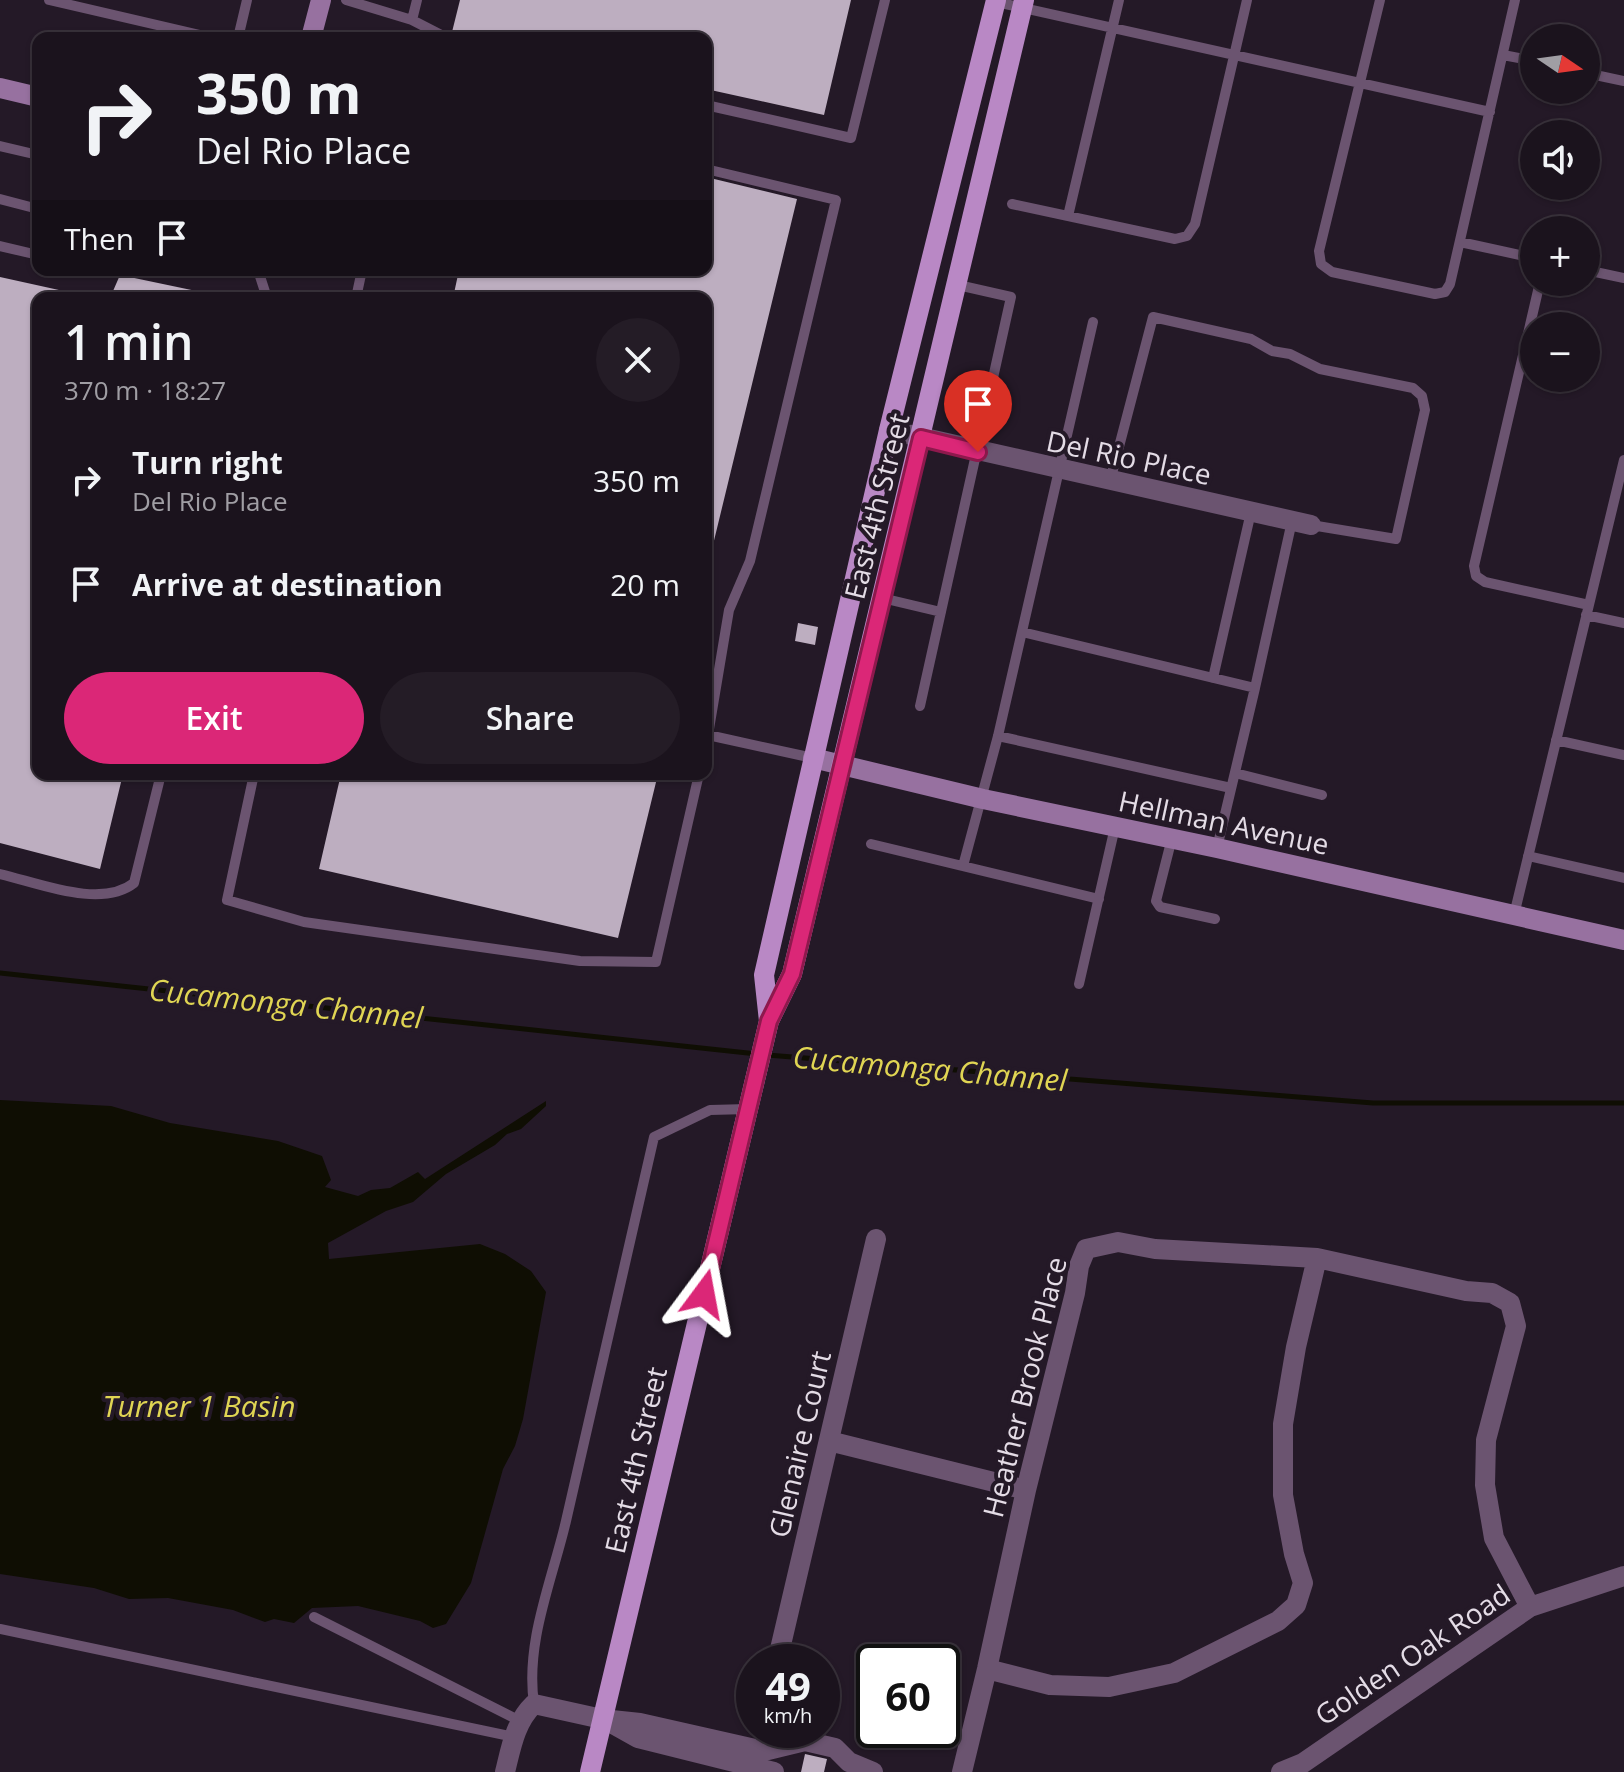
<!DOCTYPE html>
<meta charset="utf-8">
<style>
:root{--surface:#1b131d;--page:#241c26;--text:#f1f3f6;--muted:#a09ea4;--line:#39323b;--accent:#db2777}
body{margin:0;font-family:"Open Sans",sans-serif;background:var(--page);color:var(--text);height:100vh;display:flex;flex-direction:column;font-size:30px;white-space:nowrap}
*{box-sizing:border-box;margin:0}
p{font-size:26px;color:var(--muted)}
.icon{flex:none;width:44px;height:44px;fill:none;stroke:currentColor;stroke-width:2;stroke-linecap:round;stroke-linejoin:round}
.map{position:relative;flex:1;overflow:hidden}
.details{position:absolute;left:32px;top:292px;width:680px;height:488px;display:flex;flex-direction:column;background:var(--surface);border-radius:16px;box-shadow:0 2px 6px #0004,0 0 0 2px var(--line)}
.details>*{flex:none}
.guide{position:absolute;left:32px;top:32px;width:680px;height:244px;border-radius:16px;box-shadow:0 2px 6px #0004,0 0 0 2px var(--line);background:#1b131d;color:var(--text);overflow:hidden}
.needle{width:52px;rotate:103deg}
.tools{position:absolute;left:1520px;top:24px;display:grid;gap:16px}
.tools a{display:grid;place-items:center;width:80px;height:80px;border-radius:50%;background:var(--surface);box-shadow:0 2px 6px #0004,0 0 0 2px var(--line);font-size:40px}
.speed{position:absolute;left:736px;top:1644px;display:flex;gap:16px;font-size:40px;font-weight:700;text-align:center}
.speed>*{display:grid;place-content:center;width:104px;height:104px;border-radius:50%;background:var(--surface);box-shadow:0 2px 6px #0004,0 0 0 2px var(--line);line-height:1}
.speed small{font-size:20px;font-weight:400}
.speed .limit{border:4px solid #111;border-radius:12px;background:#fff;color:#111}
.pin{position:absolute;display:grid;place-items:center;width:68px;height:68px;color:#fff;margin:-82px -34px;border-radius:50% 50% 50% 0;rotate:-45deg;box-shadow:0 0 8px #0007}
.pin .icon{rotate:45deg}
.me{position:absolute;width:88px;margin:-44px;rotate:13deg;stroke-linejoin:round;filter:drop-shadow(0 0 6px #0008)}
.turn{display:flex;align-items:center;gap:28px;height:168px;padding:0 32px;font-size:36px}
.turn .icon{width:104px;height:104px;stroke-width:2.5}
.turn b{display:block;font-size:56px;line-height:68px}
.then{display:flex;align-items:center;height:76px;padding:0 32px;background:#0003;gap:16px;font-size:30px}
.round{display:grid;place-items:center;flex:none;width:84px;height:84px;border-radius:42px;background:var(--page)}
.overview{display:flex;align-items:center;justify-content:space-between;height:136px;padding:0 32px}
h1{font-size:48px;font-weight:600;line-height:60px}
.cta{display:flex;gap:16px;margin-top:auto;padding:16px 32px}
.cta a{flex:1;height:92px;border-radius:48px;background:var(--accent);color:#fff;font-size:32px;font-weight:600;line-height:92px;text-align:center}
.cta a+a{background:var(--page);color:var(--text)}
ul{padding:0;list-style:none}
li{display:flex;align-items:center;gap:24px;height:104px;padding:0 32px}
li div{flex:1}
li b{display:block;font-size:30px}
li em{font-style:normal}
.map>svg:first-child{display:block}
</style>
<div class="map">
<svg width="1624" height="1772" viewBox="0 0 1624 1772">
<rect width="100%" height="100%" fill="#241927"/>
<path fill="#0f0e03" d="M0,1100L111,1106L170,1123L278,1141L322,1156L331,1180L325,1187L358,1196L371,1190L390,1188L418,1172L425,1179L546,1101V1106L521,1129L507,1134L495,1145L446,1174L413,1202L386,1211L328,1243L329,1259L480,1244L505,1254L531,1271L546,1292L523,1419L515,1446L503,1469L471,1583L446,1624L433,1628L420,1621L358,1606L312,1608L294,1623L274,1619L265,1622L233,1610L168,1598L129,1599L94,1588L0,1574Z"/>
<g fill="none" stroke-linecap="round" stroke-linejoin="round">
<path stroke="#0f0e03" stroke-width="5" d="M0,973L757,1054
M767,1055L1373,1103H1624"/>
</g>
<path fill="#bdaec0" d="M460,0H851L824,115L706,89V38H469L452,32Z
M706,177L797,199L711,553H706V298H453L459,270H706Z
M120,275L201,292L200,298H110Z
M0,277L68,292V298H38V774H123L100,869L0,843Z
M798,623L818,627L815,645L795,641Z
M341,774H658L618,938L319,869Z
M805,1754L827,1759L824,1772H801Z"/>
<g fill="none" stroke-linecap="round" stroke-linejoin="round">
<path stroke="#6b5470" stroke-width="10" d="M49,0L213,38
M346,0L412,20L417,0
M1380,0L1319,251L1321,264L1332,272L1435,294L1445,292L1450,284L1515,0
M992,1L1490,112
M412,20L447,38
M238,38L247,0
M1503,55L1534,61
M1586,73L1624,81
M706,105L851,138L885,0
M0,146L38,155
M706,169L836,200L750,561L729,610L708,735L813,758
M0,199L38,209
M1012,204L1175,239L1187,236L1195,224L1247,0
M1068,216L1119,0
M1460,242L1534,258
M0,246L38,255
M258,270L267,298
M1586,270L1624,278
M1540,282L1474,566L1476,576L1485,582L1589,605
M356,298L362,270
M1110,481L1153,317L1251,339L1272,351L1290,354L1320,369L1413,388L1422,396L1425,410L1396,539L1311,525
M882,598L941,612
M1586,615L1624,623
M1022,632L1255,688L1292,521
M1213,678L1251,512
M920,706L1011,297L958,285
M998,736L1231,788
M1556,740L1624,755
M1235,773L1322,795
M254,774L227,900L304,922L580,961L656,962L699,774
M1172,838L1156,901L1160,907L1215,919
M871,844L1099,899
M1217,848L1255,688
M1528,856L1624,878
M963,866L998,736L1093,322
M0,874C39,883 101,909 134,883L161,774
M1514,915L1624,460
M1079,984L1115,827
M314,1617L520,1721
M0,1629L514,1737
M534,1704C525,1642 552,1581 566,1521C596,1393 625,1265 654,1137L710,1110L748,1109"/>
<path stroke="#6b5470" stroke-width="20" d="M889,430L1311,525
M829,1441L1026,1490
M777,1662L876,1239
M987,1669L1050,1685L1109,1687L1174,1673L1278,1621L1296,1605L1303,1583L1294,1554L1283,1495V1424L1296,1347L1317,1258
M613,1724L638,1738L774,1772
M505,1772C511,1748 515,1722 534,1704L602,1719L640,1723L764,1751L805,1741L835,1748L849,1762L873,1772
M962,1772L987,1669L1026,1490L1075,1293L1079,1266L1086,1249L1118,1242L1155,1249L1317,1258L1466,1291L1492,1293L1510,1303L1516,1326L1486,1440L1485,1485L1494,1538L1530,1607
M1281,1772L1303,1763L1530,1607L1624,1576"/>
<path stroke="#9771a0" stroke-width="20" d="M311,38L321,0
M0,88L38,97
M813,758L983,799L1217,848L1624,940"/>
<path stroke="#b988c5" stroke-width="20" d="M769,1021L764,975L889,430L996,0
M590,1772L769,1021L792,974L1024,0"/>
</g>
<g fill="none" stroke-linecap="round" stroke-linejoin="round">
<g stroke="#8e194d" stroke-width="20">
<path id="route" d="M704,1294L769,1021L792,974L921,438L978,452"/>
</g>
<use href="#route" stroke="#db2777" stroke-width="14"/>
</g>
<g text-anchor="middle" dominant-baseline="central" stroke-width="8" stroke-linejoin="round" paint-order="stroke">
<g font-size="28" fill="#e4dce6" stroke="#241927">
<text transform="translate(1129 457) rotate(12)">Del Rio Place</text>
<text transform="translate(876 506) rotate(-76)">East 4th Street</text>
<text transform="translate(1224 822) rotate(12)">Hellman Avenue</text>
<text transform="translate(1024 1387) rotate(-76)">Heather Brook Place</text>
<text transform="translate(799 1444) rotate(-77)">Glenaire Court</text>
<text transform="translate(635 1460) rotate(-77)">East 4th Street</text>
<text transform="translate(1412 1654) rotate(-34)">Golden Oak Road</text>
</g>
<g font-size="30" font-style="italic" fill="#e0d553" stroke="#241927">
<text transform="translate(286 1003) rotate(6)">Cucamonga Channel</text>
<text transform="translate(930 1068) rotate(5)">Cucamonga Channel</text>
<text x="199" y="1405">Turner 1 Basin</text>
</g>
</g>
</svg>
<div class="tools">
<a><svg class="needle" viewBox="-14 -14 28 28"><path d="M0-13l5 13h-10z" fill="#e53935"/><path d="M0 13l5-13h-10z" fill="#a09ea4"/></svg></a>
<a><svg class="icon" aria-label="sound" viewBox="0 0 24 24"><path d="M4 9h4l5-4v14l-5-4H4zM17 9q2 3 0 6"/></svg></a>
<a>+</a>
<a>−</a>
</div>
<div class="speed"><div>49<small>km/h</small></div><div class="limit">60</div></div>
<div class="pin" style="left:978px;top:452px;background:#d93025"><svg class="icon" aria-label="arrive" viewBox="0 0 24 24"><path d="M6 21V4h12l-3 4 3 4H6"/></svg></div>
<svg class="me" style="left:704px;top:1294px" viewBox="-20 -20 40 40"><path d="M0-17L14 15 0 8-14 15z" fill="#db2777" stroke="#fff" stroke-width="4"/></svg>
<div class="guide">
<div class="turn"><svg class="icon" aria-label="right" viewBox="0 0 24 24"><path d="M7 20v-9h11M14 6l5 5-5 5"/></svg><div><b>350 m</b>Del Rio Place</div></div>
<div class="then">Then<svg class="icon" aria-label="arrive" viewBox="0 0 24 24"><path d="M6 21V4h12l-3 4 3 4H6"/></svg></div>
</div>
<section class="details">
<div class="overview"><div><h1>1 min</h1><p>370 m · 18:27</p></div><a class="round"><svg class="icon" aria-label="close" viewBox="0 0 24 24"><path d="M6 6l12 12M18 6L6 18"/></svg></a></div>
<ul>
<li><svg class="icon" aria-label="right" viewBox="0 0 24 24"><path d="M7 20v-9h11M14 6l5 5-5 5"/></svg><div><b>Turn right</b><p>Del Rio Place</p></div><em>350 m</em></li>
<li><svg class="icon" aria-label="arrive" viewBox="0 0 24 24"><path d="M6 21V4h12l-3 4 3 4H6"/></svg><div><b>Arrive at destination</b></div><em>20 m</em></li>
</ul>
<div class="cta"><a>Exit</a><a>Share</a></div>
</section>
</div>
